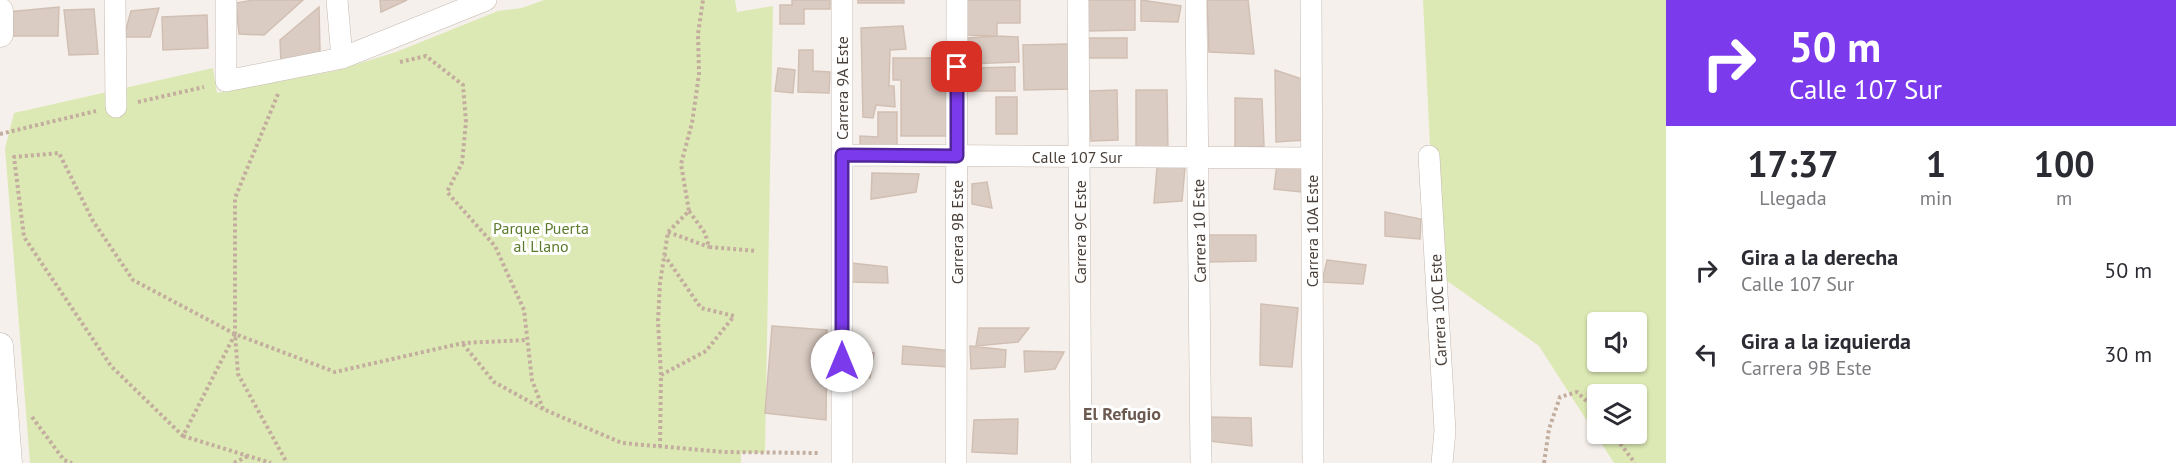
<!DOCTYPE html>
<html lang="es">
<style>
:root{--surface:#fff;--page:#f2f2f3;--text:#2b2b33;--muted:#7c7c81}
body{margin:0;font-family:"PT Sans",sans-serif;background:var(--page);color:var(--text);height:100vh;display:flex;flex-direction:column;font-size:22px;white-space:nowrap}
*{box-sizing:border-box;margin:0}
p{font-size:20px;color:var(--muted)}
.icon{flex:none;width:33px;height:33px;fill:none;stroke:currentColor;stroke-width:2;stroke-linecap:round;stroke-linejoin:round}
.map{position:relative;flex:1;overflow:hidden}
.details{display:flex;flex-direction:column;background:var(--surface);width:510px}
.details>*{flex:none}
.banner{background:#7c3aed;color:#fff;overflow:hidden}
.fabs{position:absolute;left:1587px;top:312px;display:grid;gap:12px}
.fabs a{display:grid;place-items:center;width:60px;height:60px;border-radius:6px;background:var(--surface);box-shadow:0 2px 4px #0004;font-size:30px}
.pin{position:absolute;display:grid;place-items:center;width:51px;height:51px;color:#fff;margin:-26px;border-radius:12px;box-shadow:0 3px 9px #0006}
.me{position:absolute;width:66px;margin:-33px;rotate:0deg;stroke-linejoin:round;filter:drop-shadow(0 0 4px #0008)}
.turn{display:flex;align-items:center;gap:21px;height:126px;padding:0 24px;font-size:27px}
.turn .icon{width:78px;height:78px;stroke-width:2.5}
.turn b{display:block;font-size:42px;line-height:51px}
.eta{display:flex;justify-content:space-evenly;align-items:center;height:102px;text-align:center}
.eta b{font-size:36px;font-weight:600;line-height:42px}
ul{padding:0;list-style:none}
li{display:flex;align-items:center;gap:18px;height:84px;padding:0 24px}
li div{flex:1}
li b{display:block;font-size:22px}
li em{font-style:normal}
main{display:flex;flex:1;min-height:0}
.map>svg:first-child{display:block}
</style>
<main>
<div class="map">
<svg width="1666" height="463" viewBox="0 0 1666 463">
<rect width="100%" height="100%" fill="#f5f0eb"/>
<path fill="#dde9b4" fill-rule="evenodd" d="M544,0H735L737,12L773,6L765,453H741V463H30L5,148L14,113L213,68L217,93L335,71L396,52L498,11L522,8Z
M1423,0H1666V463H1614L1539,346L1436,273ZM1598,322H1636V362H1598ZM1598,394H1636V434H1598Z"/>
<path fill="#daccc3" stroke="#d2bfb3" stroke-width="1.5" d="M254,0H303L264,35L239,34L236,3Z
M380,0H407L381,12Z
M792,0H830V9H804V24H780V5H792Z
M858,0H904V3H858Z
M967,0H1020V23H997V36L966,35Z
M1088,0H1135V30L1088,31Z
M1141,0L1181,6L1178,22L1141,21Z
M1207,0H1248L1254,54L1209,52Z
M59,7L58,36H12L7,12Z
M319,7L320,52L281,63L280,40Z
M159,8L150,37H124L131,11Z
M94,9L98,54L69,55L64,10Z
M207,15L208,48L163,50L162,17Z
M903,26L906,49L890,50L889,86H894L895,107L876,105L873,118L863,117L861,28Z
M997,36L1018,37L1019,62L967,64L966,38Z
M1085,38H1127V58H1084Z
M1069,44L1070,89L1024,90L1023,45Z
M799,50H813V71L830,72L829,93L798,92Z
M893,58H947L948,136H901V80H893Z
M1015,67V91H971V68Z
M778,68L795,70L793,93L775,91Z
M1275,70L1302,79L1305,140L1276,142Z
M1117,90L1118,140L1091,141L1089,91Z
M1136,90H1167L1168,151H1136Z
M996,97H1017V134H996Z
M1235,98L1262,99L1264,146L1235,148Z
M878,112H897V146H860V136L878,137Z
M1277,163L1304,167L1301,192L1274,189Z
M1157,167H1185L1182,201L1154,203Z
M872,173L919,174L916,192L871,199Z
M987,182L992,208L972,204V184Z
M1385,212L1421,219L1420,239L1385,236Z
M1208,235H1256V261L1208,262Z
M1327,260L1366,265L1363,284L1322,282Z
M851,263L887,267L888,283L852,282Z
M1261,304L1298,308L1292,367L1260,365Z
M772,326L827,330L826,420L765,413Z
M979,328H1029L1018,342L976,346Z
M903,346L951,351L949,367L902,364Z
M970,346L1006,350L1005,367L971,369Z
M849,351L874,353L870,378L847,374Z
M1024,351L1064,352L1055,369L1025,372Z
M1210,417L1251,418L1252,446L1210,441Z
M1018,419L1017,454L972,452L974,420Z"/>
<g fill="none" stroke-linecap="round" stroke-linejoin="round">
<g stroke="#c4b8b0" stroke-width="22">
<path id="minor" d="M115,0L116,107
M226,0V81L342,58L486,0
M337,0L342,58
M842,0V463
M1078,0L1081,463
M1196,0L1201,463
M1311,0L1313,463
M842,155L1312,158
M1429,156L1445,431L1442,463
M956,463L957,0"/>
</g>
<g stroke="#c4b8b0" stroke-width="27">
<path id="tertiary" d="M0,11V34
M0,346L9,463"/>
</g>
<path stroke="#c3ad9e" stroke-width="4" stroke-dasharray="3 3" stroke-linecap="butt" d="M400,62L426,56L463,85L466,122L462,163L447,192L495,246L524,310L532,380L543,409
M278,94L235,198V334L238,374L287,463
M138,102L204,87
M0,134L96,111
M689,211L705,233L709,247L756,251
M668,232L709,247
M235,334L183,436L111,366L24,237L14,157L59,153L93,221L133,280L235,334L335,372L463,343L526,340
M463,344L494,382L543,409L622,443L724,452L819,453
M661,375L706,351L734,316L701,308L665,256
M32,417L64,460L72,463
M1613,434L1635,463
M183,436L271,463
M660,447L661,375L658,321L660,283L668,232L689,211L681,164L692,123L699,74L698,34L703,0
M234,463L248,456
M1544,463L1549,429L1560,397L1577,392L1598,412"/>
<use href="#minor" stroke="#fff" stroke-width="21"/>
<use href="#tertiary" stroke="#fff" stroke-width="26"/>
</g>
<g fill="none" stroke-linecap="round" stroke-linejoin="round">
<g stroke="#51269a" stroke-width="15">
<path id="route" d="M842,361V155L957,156V67"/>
</g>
<use href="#route" stroke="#7c3aed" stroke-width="10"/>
</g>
<g text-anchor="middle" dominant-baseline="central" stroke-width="6" stroke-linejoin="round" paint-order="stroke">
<g font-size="16" fill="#493f38" stroke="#fff">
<text transform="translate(842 88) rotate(-90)">Carrera 9A Este</text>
<text x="1077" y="157">Calle 107 Sur</text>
<text transform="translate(1199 231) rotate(-91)">Carrera 10 Este</text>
<text transform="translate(1312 231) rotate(-90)">Carrera 10A Este</text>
<text transform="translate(957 232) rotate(-90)">Carrera 9B Este</text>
<text transform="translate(1080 232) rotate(-90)">Carrera 9C Este</text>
<text transform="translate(1438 310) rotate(-93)">Carrera 10C Este</text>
</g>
<g font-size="16" fill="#5c7c2b" stroke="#fff">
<text x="541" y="228">Parque Puerta<tspan x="541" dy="18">al Llano</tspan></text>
</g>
<g font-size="18" font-weight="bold" fill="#6c5a50" stroke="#fff">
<text x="1122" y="413">El Refugio</text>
</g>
</g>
</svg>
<div class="fabs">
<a><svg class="icon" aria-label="sound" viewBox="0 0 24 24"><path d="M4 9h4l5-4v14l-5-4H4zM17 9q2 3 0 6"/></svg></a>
<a><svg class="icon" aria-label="layers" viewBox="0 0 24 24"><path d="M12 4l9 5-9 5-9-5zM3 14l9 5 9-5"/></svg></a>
</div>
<div class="pin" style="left:957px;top:67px;background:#d93025"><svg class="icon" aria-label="arrive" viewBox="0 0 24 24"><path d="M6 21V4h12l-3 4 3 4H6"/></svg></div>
<svg class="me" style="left:842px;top:361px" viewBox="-20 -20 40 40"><circle r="19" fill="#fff"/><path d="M0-13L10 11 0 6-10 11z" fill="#7c3aed"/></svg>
</div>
<section class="details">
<div class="banner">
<div class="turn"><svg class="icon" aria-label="right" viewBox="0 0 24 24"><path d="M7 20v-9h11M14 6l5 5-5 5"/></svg><div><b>50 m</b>Calle 107 Sur</div></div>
</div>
<div class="eta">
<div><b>17:37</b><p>Llegada</p></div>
<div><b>1</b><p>min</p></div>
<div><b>100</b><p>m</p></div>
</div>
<ul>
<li><svg class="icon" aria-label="right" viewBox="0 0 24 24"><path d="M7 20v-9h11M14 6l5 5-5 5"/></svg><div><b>Gira a la derecha</b><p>Calle 107 Sur</p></div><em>50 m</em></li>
<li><svg class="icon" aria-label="left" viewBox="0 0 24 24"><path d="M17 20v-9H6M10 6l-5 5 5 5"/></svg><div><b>Gira a la izquierda</b><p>Carrera 9B Este</p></div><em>30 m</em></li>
</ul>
</section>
</main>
